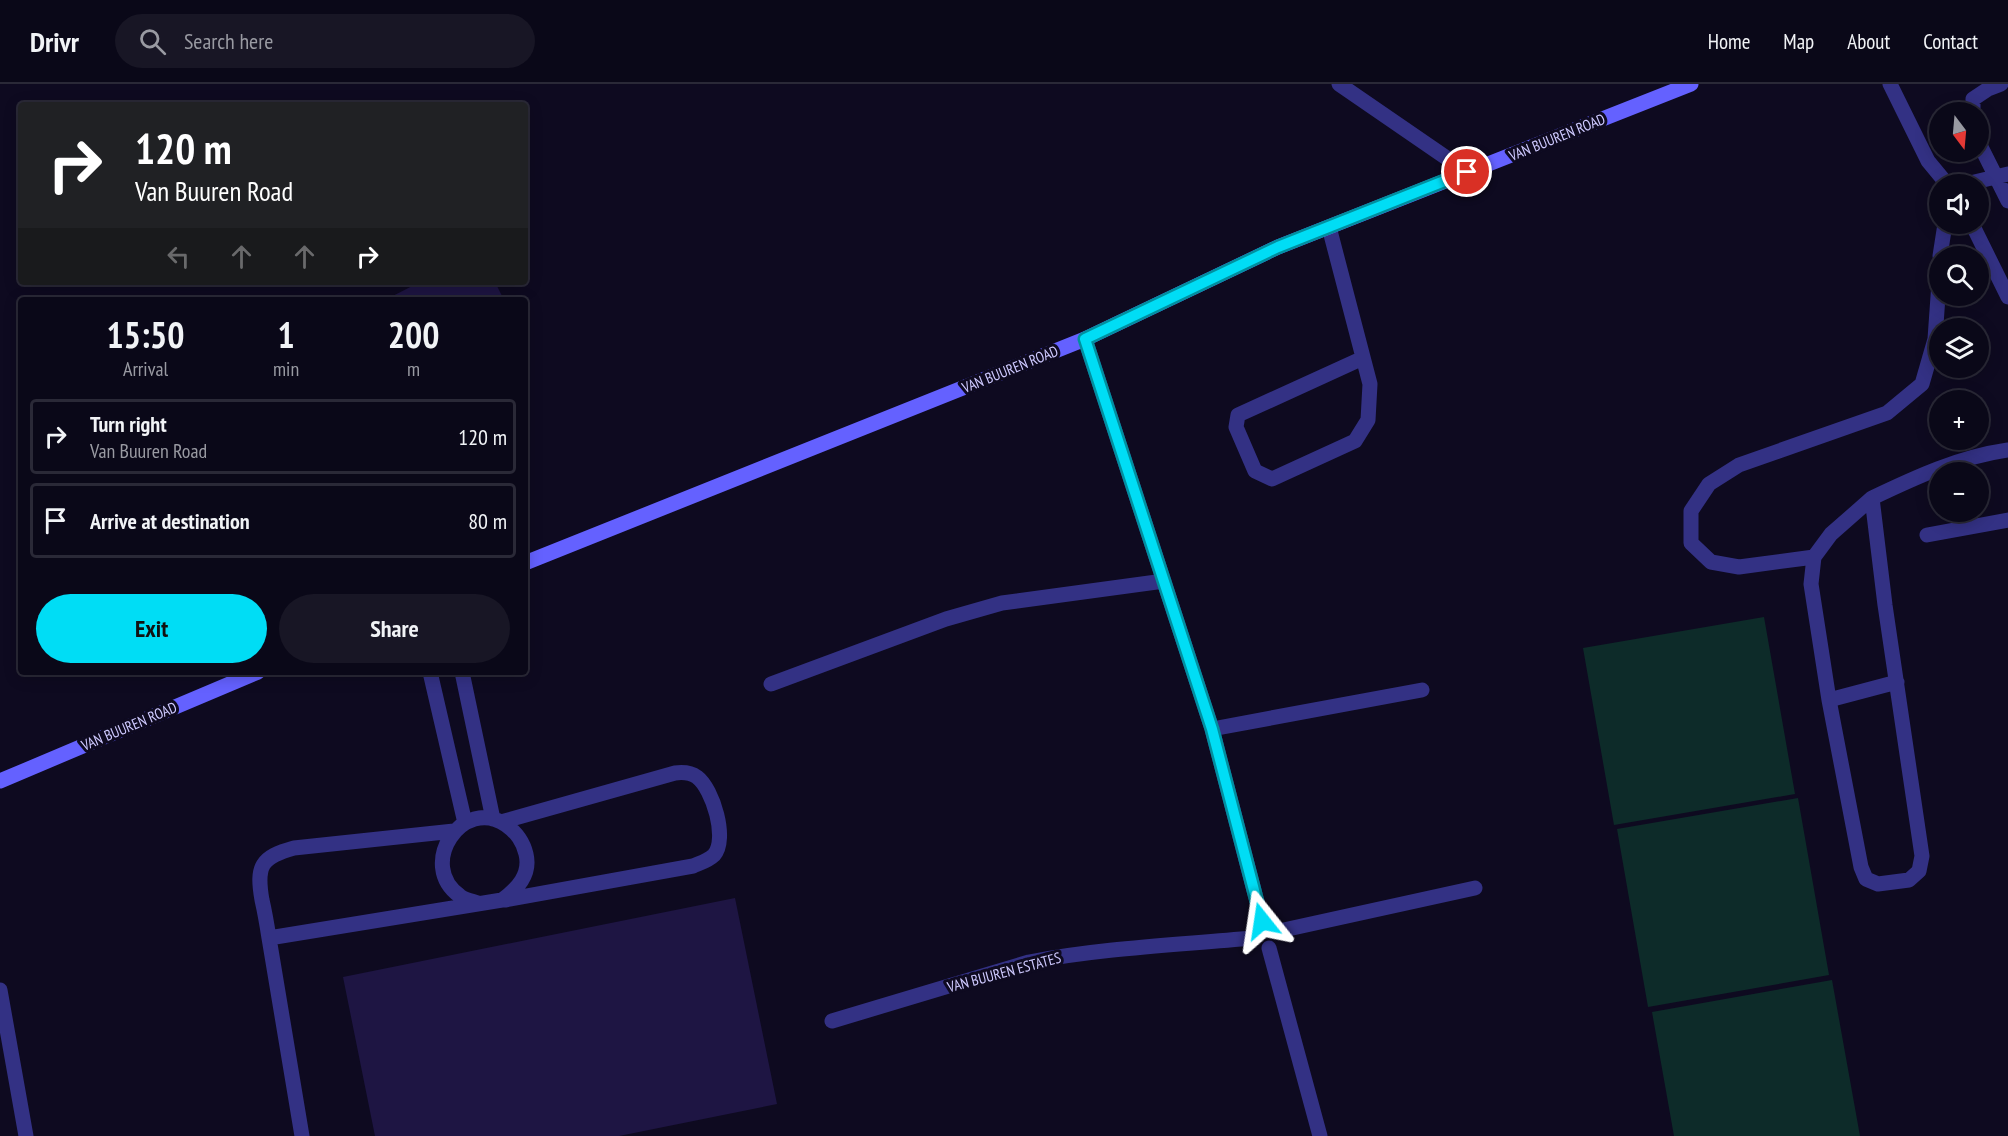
<!DOCTYPE html>
<meta charset="utf-8">
<style>
:root{--surface:#0a0818;--page:#181625;--text:#f1f3f6;--muted:#999aa2;--line:#2a2937;--accent:#00ddf5}
body{margin:0;font-family:"PT Sans Narrow",sans-serif;background:var(--page);color:var(--text);height:100vh;display:flex;flex-direction:column;font-size:22px;white-space:nowrap}
*{box-sizing:border-box;margin:0}
p{font-size:20px;color:var(--muted)}
.icon{flex:none;width:33px;height:33px;fill:none;stroke:currentColor;stroke-width:2;stroke-linecap:round;stroke-linejoin:round}
.map{position:relative;flex:1;overflow:hidden}
.details{position:absolute;left:18px;top:213px;width:510px;height:378px;display:flex;flex-direction:column;background:var(--surface);border-radius:6px;box-shadow:0 3px 15px #0003,0 0 0 2px var(--line)}
.details>*{flex:none}
.hud{position:absolute;left:18px;top:18px;width:510px;height:183px;border-radius:6px;box-shadow:0 3px 15px #0003,0 0 0 2px var(--line);background:#202124;color:#fff;overflow:hidden}
.needle{width:39px;rotate:164deg}
.buttons{position:absolute;left:1929px;top:18px;display:grid;gap:12px}
.buttons a{display:grid;place-items:center;width:60px;height:60px;border-radius:50%;background:var(--surface);box-shadow:0 3px 15px #0003,0 0 0 2px var(--line);font-size:30px}
.pin{position:absolute;display:grid;place-items:center;width:51px;height:51px;color:#fff;margin:-26px;border:3px solid #fff;border-radius:50%;box-shadow:0 2px 6px #0007}
.me{position:absolute;width:66px;margin:-33px;rotate:345deg;stroke-linejoin:round;filter:drop-shadow(0 0 4px #0008)}
.turn{display:flex;align-items:center;gap:21px;height:126px;padding:0 18px;font-size:27px}
.turn .icon{width:78px;height:78px;stroke-width:2.5}
.turn b{display:block;font-size:42px;line-height:51px}
.lanes{display:flex;align-items:center;height:57px;padding:0 18px;background:#0003;justify-content:center;gap:30px;direction:ltr}
.lanes .off{opacity:.35}
.eta{display:flex;justify-content:space-evenly;align-items:center;height:102px;text-align:center}
.eta b{font-size:36px;font-weight:600;line-height:42px}
.primary-button{display:flex;gap:12px;margin-top:auto;padding:12px 18px}
.primary-button a{flex:1;height:69px;border-radius:36px;background:var(--accent);color:#111;font-size:24px;font-weight:600;line-height:69px;text-align:center}
.primary-button a+a{background:var(--page);color:var(--text)}
ul{padding:0;list-style:none}
li{display:flex;align-items:center;gap:18px;height:75px;margin:0 12px 9px;padding:0 6px;border:3px solid var(--line);border-radius:6px}
li div{flex:1}
li b{display:block;font-size:22px}
li em{font-style:normal}
header{display:flex;align-items:center;gap:36px;box-sizing:border-box;height:84px;padding:0 30px;background:var(--surface);border-bottom:2px solid var(--line)}
header strong{font-size:28px}
nav{display:flex;gap:33px;margin-inline-start:auto;font-size:21px}
.search{width:420px;height:54px;background:var(--page);display:flex;align-items:center;gap:15px;box-sizing:border-box;padding:0 21px;border-radius:33px;color:var(--muted);font-size:22px}
.map>svg:first-child{display:block}
</style>
<header>
<strong>Drivr</strong>
<div class="search"><svg class="icon" aria-label="search" viewBox="0 0 24 24"><circle cx="10" cy="10" r="6"/><path d="M15 15l6 6"/></svg>Search here</div>
<nav><a>Home</a><a>Map</a><a>About</a><a>Contact</a></nav>
</header>
<div class="map">
<svg width="2008" height="1052" viewBox="0 0 2008 1052">
<rect width="100%" height="100%" fill="#0e0a20"/>
<path fill="#0d2b29" d="M1764,533L1795,710L1614,741L1583,564Z
M1798,714L1829,891L1648,923L1617,745Z
M1832,896L1860,1052H1674L1652,928Z"/>
<path fill="#1e1543" d="M420,198H495L504,216H385Z
M735,814L777,1020L619,1052H375L343,893Z"/>
<g fill="none" stroke-linecap="round" stroke-linejoin="round">
<path stroke="#333184" stroke-width="15" d="M1890,0L1928,77L1947,100
M1973,28V15L1988,5L2001,0
M1978,57L2008,117
M1966,100L2008,90
M1972,140L2008,213
M1329,143L1370,300L1368,336L1355,357L1272,395L1255,387L1236,343L1238,331L1363,274
M1940,172L1945,140
M1872,414L1831,450L1814,473L1811,500L1829,616L1861,783L1866,795L1878,800L1909,796L1919,787L1922,772L1885,521L1872,414C1916,393 1959,373 2008,366
M1927,451L2008,436
M1814,473L1739,483L1711,478L1691,459V427L1709,400L1739,381L1887,329L1922,300L1935,255L1940,184
M430,588L465,739
M462,588L493,735
M1829,616L1897,598
M501,738L675,689C683,688 690,688 697,693C713,705 728,755 714,771C708,777 700,779 693,782L505,816
M269,854C267,841 265,829 262,816C256,782 261,773 294,764L454,747
M302,1052L269,854L502,816C517,805 531,791 526,770C523,757 517,749 506,741C463,711 416,781 460,812C465,816 472,817 478,819"/>
<path stroke="#333184" stroke-width="15" d="M1339,0L1467,88
M1085,255L1212,645L1262,837
M771,600L946,535L1002,519L1164,497
M1212,645L1422,606
M1279,847L1475,804
M1269,864L1320,1052
M0,906L26,1052
M832,937L1029,878C1102,864 1177,861 1252,854"/>
<path stroke="#6461ff" stroke-width="15" d="M525,479L1085,255L1278,163L1691,0
M0,697L258,588"/>
</g>
<g fill="none" stroke-linecap="round" stroke-linejoin="round">
<g stroke="#00909f" stroke-width="15">
<path id="route" d="M1262,837L1212,645L1085,255L1278,163L1467,88"/>
</g>
<use href="#route" stroke="#00ddf5" stroke-width="10"/>
</g>
<g text-anchor="middle" dominant-baseline="central" stroke-width="6" stroke-linejoin="round" paint-order="stroke">
<g font-size="15" fill="#cfcaff" stroke="#0e0a20">
<text transform="translate(1557 53) rotate(-22)">VAN BUUREN ROAD</text>
<text transform="translate(1010 285) rotate(-22)">VAN BUUREN ROAD</text>
<text transform="translate(129 642) rotate(-23)">VAN BUUREN ROAD</text>
<text transform="translate(1004 888) rotate(-15)">VAN BUUREN ESTATES</text>
</g>
</g>
</svg>
<div class="buttons">
<a><svg class="needle" viewBox="-14 -14 28 28"><path d="M0-13l5 13h-10z" fill="#e53935"/><path d="M0 13l5-13h-10z" fill="#999aa2"/></svg></a>
<a><svg class="icon" aria-label="sound" viewBox="0 0 24 24"><path d="M4 9h4l5-4v14l-5-4H4zM17 9q2 3 0 6"/></svg></a>
<a><svg class="icon" aria-label="search" viewBox="0 0 24 24"><circle cx="10" cy="10" r="6"/><path d="M15 15l6 6"/></svg></a>
<a><svg class="icon" aria-label="layers" viewBox="0 0 24 24"><path d="M12 4l9 5-9 5-9-5zM3 14l9 5 9-5"/></svg></a>
<a>+</a>
<a>−</a>
</div>
<div class="pin" style="left:1467px;top:88px;background:#d93025"><svg class="icon" aria-label="arrive" viewBox="0 0 24 24"><path d="M6 21V4h12l-3 4 3 4H6"/></svg></div>
<svg class="me" style="left:1262px;top:837px" viewBox="-20 -20 40 40"><path d="M0-17L14 15 0 8-14 15z" fill="#00ddf5" stroke="#fff" stroke-width="4"/></svg>
<div class="hud">
<div class="turn"><svg class="icon" aria-label="right" viewBox="0 0 24 24"><path d="M7 20v-9h11M14 6l5 5-5 5"/></svg><div><b>120 m</b>Van Buuren Road</div></div>
<div class="lanes"><svg class="icon off" aria-label="left" viewBox="0 0 24 24"><path d="M17 20v-9H6M10 6l-5 5 5 5"/></svg><svg class="icon off" aria-label="ahead" viewBox="0 0 24 24"><path d="M12 20V5M6 11l6-6 6 6"/></svg><svg class="icon off" aria-label="ahead" viewBox="0 0 24 24"><path d="M12 20V5M6 11l6-6 6 6"/></svg><svg class="icon" aria-label="right" viewBox="0 0 24 24"><path d="M7 20v-9h11M14 6l5 5-5 5"/></svg></div>
</div>
<section class="details">
<div class="eta">
<div><b>15:50</b><p>Arrival</p></div>
<div><b>1</b><p>min</p></div>
<div><b>200</b><p>m</p></div>
</div>
<ul>
<li><svg class="icon" aria-label="right" viewBox="0 0 24 24"><path d="M7 20v-9h11M14 6l5 5-5 5"/></svg><div><b>Turn right</b><p>Van Buuren Road</p></div><em>120 m</em></li>
<li><svg class="icon" aria-label="arrive" viewBox="0 0 24 24"><path d="M6 21V4h12l-3 4 3 4H6"/></svg><div><b>Arrive at destination</b></div><em>80 m</em></li>
</ul>
<div class="primary-button"><a>Exit</a><a>Share</a></div>
</section>
</div>
